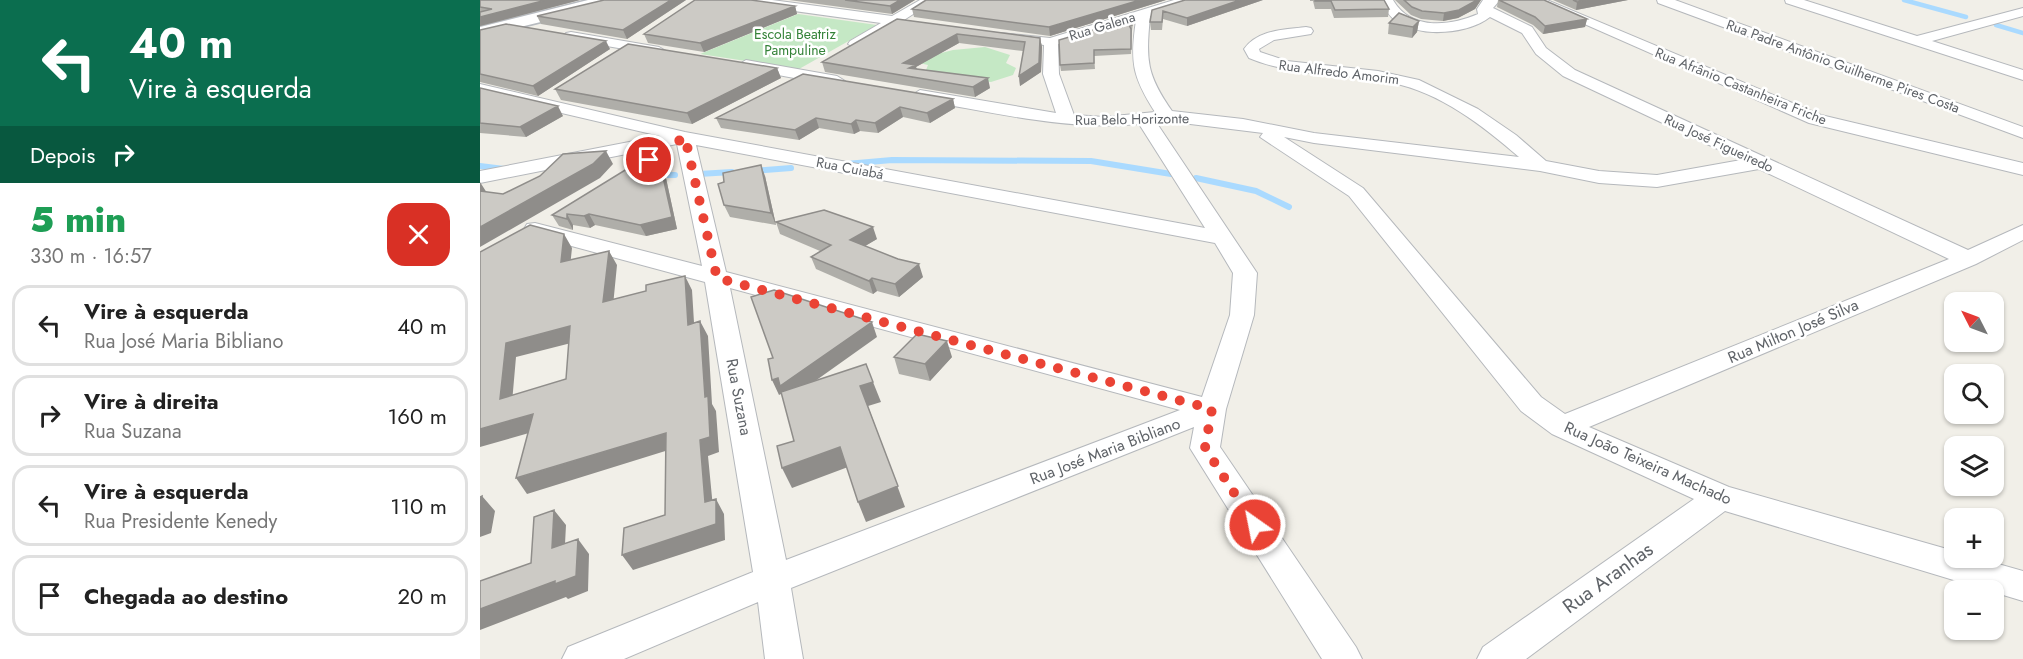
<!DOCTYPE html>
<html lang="pt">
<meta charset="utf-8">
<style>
:root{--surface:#fff;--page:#f2f2f2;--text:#222;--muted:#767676;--line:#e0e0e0}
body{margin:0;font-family:Jost,sans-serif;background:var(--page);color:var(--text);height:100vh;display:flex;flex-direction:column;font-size:22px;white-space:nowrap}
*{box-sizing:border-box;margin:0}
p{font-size:20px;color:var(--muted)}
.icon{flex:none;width:33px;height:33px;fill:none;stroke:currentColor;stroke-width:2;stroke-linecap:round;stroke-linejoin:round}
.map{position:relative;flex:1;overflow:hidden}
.panel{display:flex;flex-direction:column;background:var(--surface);width:480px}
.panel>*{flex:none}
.hud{background:#0b6e4f;color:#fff;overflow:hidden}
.needle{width:39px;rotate:312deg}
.fabs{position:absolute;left:1464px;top:292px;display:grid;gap:12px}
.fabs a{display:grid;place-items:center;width:60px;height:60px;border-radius:12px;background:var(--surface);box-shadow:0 2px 4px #0004;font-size:30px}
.pin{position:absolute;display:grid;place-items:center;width:51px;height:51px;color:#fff;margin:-26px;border:3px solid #fff;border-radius:50%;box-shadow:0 2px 6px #0007}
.me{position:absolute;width:66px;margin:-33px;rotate:327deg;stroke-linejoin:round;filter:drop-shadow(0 0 4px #0008)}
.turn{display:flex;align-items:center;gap:21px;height:126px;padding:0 30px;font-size:27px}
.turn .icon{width:78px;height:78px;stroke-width:2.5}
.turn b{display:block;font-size:42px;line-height:51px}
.then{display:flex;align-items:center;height:57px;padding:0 30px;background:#0003;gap:12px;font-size:22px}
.round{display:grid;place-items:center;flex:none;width:63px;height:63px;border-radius:18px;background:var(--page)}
.overview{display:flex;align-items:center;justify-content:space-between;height:102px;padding:0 30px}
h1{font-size:36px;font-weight:800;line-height:45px;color:#1e9e55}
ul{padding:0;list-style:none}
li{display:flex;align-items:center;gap:18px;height:81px;margin:0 12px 9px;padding:0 18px;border:3px solid var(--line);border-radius:18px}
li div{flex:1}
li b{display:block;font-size:22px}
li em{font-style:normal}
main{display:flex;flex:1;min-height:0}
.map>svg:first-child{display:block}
</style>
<main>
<section class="panel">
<div class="hud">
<div class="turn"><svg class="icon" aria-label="left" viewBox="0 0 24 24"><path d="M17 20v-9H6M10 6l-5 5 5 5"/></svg><div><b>40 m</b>Vire à esquerda</div></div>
<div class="then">Depois<svg class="icon" aria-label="right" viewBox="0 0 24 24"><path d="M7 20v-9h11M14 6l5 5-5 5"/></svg></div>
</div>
<div class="overview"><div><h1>5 min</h1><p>330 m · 16:57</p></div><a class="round" style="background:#d93025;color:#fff"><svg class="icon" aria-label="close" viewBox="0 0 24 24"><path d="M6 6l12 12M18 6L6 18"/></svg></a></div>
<ul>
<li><svg class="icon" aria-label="left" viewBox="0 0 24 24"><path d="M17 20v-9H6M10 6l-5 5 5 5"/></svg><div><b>Vire à esquerda</b><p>Rua José Maria Bibliano</p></div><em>40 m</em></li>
<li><svg class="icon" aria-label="right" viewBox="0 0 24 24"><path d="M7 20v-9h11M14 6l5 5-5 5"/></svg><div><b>Vire à direita</b><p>Rua Suzana</p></div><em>160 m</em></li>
<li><svg class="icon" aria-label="left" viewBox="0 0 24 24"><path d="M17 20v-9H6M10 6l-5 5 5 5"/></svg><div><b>Vire à esquerda</b><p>Rua Presidente Kenedy</p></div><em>110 m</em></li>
<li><svg class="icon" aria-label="arrive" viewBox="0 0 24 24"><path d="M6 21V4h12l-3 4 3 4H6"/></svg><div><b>Chegada ao destino</b></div><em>20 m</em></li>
</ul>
</section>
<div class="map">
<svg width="1543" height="659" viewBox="0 0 1543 659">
<rect width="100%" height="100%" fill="#f1efe8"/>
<path fill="#c5e8c5" d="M318,14L397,25L319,69L220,54Z
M505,47L530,55L526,63L536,68L533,75L511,82L440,74L446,70L448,65L430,61L473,50Z"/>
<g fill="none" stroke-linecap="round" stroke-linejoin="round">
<path stroke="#aadaff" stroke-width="4.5" d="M1424,0L1486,17
M1516,25L1543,33"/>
<path stroke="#aadaff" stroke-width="6" d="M366,164L412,160L611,161L691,174
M0,166L24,169
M273,171L311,168
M219,174L252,172
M176,175H195
M716,178L776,191L809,207"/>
<g stroke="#b5b8bc" stroke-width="2">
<path id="street" d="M257,0H292L412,16L440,0H455L424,20L423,24L417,25L375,48L368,44L370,41L401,23L263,4Z
M694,0H714L713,3L670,16C666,60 666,74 692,111L763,119L834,133L1039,157C1003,126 961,93 913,83C865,72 816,78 769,58L764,49C778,29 804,30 826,27L831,28L833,31L831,34L794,40L779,49L780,52L807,61L898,71L939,80L998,109L1036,135L1066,161L1119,171L1177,175L1261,160L1083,76L1056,54L1042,33L1010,17C988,34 942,38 918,22C909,17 905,9 901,0H913C931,31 970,26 998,14L997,9L1003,0H1020L1013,8L1052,27L1066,48L1095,70L1488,250L1543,225V240L1496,264L1109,427L1249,487L1474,551V558H1497L1543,571V601L1245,511L1046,659H997L1003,647L1214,499L1072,434L1041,411L869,196L780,137L783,133L686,121L676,122L777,273L774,315L746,409L740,447L876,647L882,659H842L710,448L714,427L311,588L323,659H285L278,602L144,659H82L88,647L273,572L225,282L47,234L44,229L47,224L55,223L222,266L197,144L0,183V171L180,136L0,94V84L205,132L725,228L659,124C585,131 513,112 440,100L432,95L440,90L576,113L563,74L564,45L521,39L519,36L521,33L570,38ZM656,20C650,62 652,76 675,112L624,117L594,115L579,74L578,44ZM804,137L834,143L1060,171L1119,183L1177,187L1279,169L1469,259L1085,414L1061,397L883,188ZM216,145L735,243L753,273L750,315L722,397L246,272ZM250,288L700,410L306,560Z
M1050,0H1067L1341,115L1543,163V175L1329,123Z
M1177,0H1195L1543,127V138L1178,3Z
M1305,0H1324L1437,36L1543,8V16L1452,41L1543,70V80L1306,3Z
M91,32L179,47L186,51L179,55L86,39L84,36L86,33Z
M266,60L357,76L365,81L357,86L261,68L258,65Z"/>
</g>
<g stroke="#b6babf" stroke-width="3">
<path id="secondary" d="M108,0H136L134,4L0,37V27Z"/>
</g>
<use href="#street" fill="#fff" fill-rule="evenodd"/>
<use href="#secondary" fill="#fff" fill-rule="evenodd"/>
</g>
<path fill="#afaea9" d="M0,0H100L0,26Z
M206,0L147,39L61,24L57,16Z
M309,0H435L412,14Z
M686,0L570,36L434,17L432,9Z
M783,0L707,26L683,19L682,30H671L670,22L672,10Z
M830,0H904L909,9L908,17L854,18L851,9H835L833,1H830Z
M915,0H1001L995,9L978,18L963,21L941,19L931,15Z
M1018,0H1064L1107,19L1105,27L1063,34L1053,25L1017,7Z
M1073,0H1148L1096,10Z
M315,6L317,14L224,52L168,43L164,34Z
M653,18V23L652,31L651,54L614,56L615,69L581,71L580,65Z
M417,19L560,38L562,47L561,72L540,86L539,76L543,51L479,43L436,67L437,69L510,88L495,97L345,72L342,62Z
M939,21L937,32L932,38L908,34L909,23Z
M0,30L130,49L58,96L0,82Z
M297,68L301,78L212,124L81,100L75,89Z
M0,88L83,116L46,137L0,133Z
M473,99L475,108L450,123L423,117L398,133L380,131L374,134L339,128L319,140L241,128L236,118Z
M184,169L197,229L166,236L115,225L110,228L93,225V230L79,226L72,215Z
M285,176L296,225L250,217L244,205Z
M296,222L397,239L385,246L443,277L419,297L397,291L393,294L336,269L331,257L340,251L300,234Z
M414,357H472L450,381L419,374Z"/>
<path fill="#8f8d8a" d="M66,0H100L0,26V17Z
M191,0H206L147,39L143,30Z
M420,0H435L412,14L410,6Z
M660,0H686L570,36L569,27Z
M760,0H783L707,26V18Z
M997,0H1001L995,9L978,18L963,21L964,13Z
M1107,0H1148L1096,10L1097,2Z
M315,6L317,14L224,52L220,43Z
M1107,19L1105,27L1063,34L1065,26Z
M939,21L937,32L932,38L933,27Z
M477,34L479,43L436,67L438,74L432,78L430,70L423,63Z
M560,38L562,47L561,72L540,86L539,76Z
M126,41L130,49L58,96L53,86Z
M297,68L301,78L212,124L207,113Z
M508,78L510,88L495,97L493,87Z
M473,99L475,108L450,123L447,113Z
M78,106L83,116L46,137L40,127Z
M420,107L423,117L398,133L395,123Z
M336,118L339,128L319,140L315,130Z
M376,120L380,131L374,134L371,124Z
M126,151L133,164L120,178L0,247V227Z
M179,159L184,169L197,229L166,236L160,225Z
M281,165L285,176L296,225L291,213Z
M0,182L7,193L0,197Z
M87,214L93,225V230L87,219Z
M109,214L115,225L110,228L104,216Z
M393,227L397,239L375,252L370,240Z
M84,234L92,248L89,276L81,262Z
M129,251L137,265L132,316L123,302Z
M439,264L443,277L419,297L415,284Z
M205,276L212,290L215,339L208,325Z
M392,278L397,291L393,294L389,281Z
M220,321L228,336L232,404L236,411L239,452L228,456L234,518L225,502L220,440L225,397Z
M392,322L397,337L307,401L303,393L299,395L292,380Z
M90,326L99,341L36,357L31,414L20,399L26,343Z
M467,341L472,357L450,381L445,364Z
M393,382L401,402L388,406L425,507L386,522L378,502L380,386Z
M53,414L63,429L0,447V429Z
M186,433L195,448L47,494L36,478Z
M360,447L368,467L312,488L302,468Z
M2,496L15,511L11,533L0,537V507Z
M236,499L244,514L245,540L153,570L142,555Z
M74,510L86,525L84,563L72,548Z
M98,539L109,554L108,591L88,599L86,597L0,630V609Z"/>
<path fill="#cccac5" stroke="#8f8d8a" stroke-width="1.5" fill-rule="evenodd" d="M0,0H66L0,17V12L12,9L0,7Z
M124,0H191L143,30L57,16Z
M215,0H271L315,6L220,43L164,34Z
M365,0H420L410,6Z
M446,0H660L569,27L432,9Z
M705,0H760L707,18L683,11L682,22H670L672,10Z
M835,0H904L909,9L855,10L851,1H835Z
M924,0H997L979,10L964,13L942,11L932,7Z
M1019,0H1064L1107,19L1065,26L1055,17Z
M1093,0H1107L1097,2Z
M919,13L939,21L933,27L909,23Z
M653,18L652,25H649L651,29V49L614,50V63L580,65L579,40Z
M417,19L560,38L559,63L539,76L545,42L477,34L423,63L436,65L429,68L508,78L493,87L342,62Z
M26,24L126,41L53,86L0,74V30Z
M148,44L297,68L207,113L75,89Z
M323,74L473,99L447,113L420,107L395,123L376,120L371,124L336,118L315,130L236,118Z
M0,88L78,106L40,127L0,123Z
M126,151L113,164L0,227V191L23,194L60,176L83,154Z
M179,159L192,217L160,225L109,214L104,216L87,214V219L72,215L155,164Z
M281,165L291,213L244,205L238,184L244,182L243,173Z
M344,210L393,227L370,240L418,259L439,264L415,284L392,278L389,281L331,257L351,245L296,222Z
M50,225L84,234L81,262L129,251L123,302L166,291V285L205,276L208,325L220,321L225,397L228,396L230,437L220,440L225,502L236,499V524L142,555L144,528L185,515L186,433L36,478L53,414L0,429V252ZM90,326L86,379L20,399L26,343Z
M294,290L392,322L300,386L298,378L292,380L288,359L293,358L271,297Z
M437,334L467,341L445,364L414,357Z
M386,364L393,382L380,386L418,486L378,502L360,447L302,468L297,446L314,441L301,392Z
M2,496L0,507V497Z
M74,510L72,548L98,539L96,576L75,584V581L0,609V581L51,563L54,517Z"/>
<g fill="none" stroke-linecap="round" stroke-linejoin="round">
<path stroke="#ea4335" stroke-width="10" stroke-dasharray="0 18" d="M169,160L205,137L237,278L732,409L725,448L775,525"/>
</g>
<g text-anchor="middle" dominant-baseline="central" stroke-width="5" stroke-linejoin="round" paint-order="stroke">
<g font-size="14" fill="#5f6368" stroke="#fff">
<text transform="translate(622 26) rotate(-17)">Rua Galena</text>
<text transform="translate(1363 66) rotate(20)">Rua Padre Antônio Guilherme Pires Costa</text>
<text transform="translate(859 72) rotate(7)">Rua Alfredo Amorim</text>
<text transform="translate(1261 86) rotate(22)">Rua Afrânio Castanheira Friche</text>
<text transform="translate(652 119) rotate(-1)">Rua Belo Horizonte</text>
<text transform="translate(1239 143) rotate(25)">Rua José Figueiredo</text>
<text transform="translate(370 168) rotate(11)">Rua Cuiabá</text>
</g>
<g font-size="14" fill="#348238" stroke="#fff">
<text x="315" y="34">Escola Beatriz<tspan x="315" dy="16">Pampuline</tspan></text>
</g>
<g font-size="16" fill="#5f6368" stroke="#fff">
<text transform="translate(1313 331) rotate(-23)">Rua Milton José Silva</text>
<text transform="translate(259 397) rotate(79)">Rua Suzana</text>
<text transform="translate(625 451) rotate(-21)">Rua José Maria Bibliano</text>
<text transform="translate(1168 463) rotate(24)">Rua João Teixeira Machado</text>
</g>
<g font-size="20" fill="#5f6368" stroke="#fff">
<text transform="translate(1128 578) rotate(-36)">Rua Aranhas</text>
</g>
</g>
</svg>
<div class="fabs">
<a><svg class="needle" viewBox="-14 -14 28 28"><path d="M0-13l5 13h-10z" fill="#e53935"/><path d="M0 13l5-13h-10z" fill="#767676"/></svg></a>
<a><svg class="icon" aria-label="search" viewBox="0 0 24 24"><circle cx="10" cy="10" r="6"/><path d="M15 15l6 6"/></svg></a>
<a><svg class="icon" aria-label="layers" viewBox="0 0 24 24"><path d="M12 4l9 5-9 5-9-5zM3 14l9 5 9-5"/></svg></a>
<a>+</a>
<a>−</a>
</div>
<div class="pin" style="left:169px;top:160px;background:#d93025"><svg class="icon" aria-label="arrive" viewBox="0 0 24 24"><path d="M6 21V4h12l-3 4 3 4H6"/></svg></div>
<svg class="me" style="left:775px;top:525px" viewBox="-20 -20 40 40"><circle r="17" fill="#ea4335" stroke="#fff" stroke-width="3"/><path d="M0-11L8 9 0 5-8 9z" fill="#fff"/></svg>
</div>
</main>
